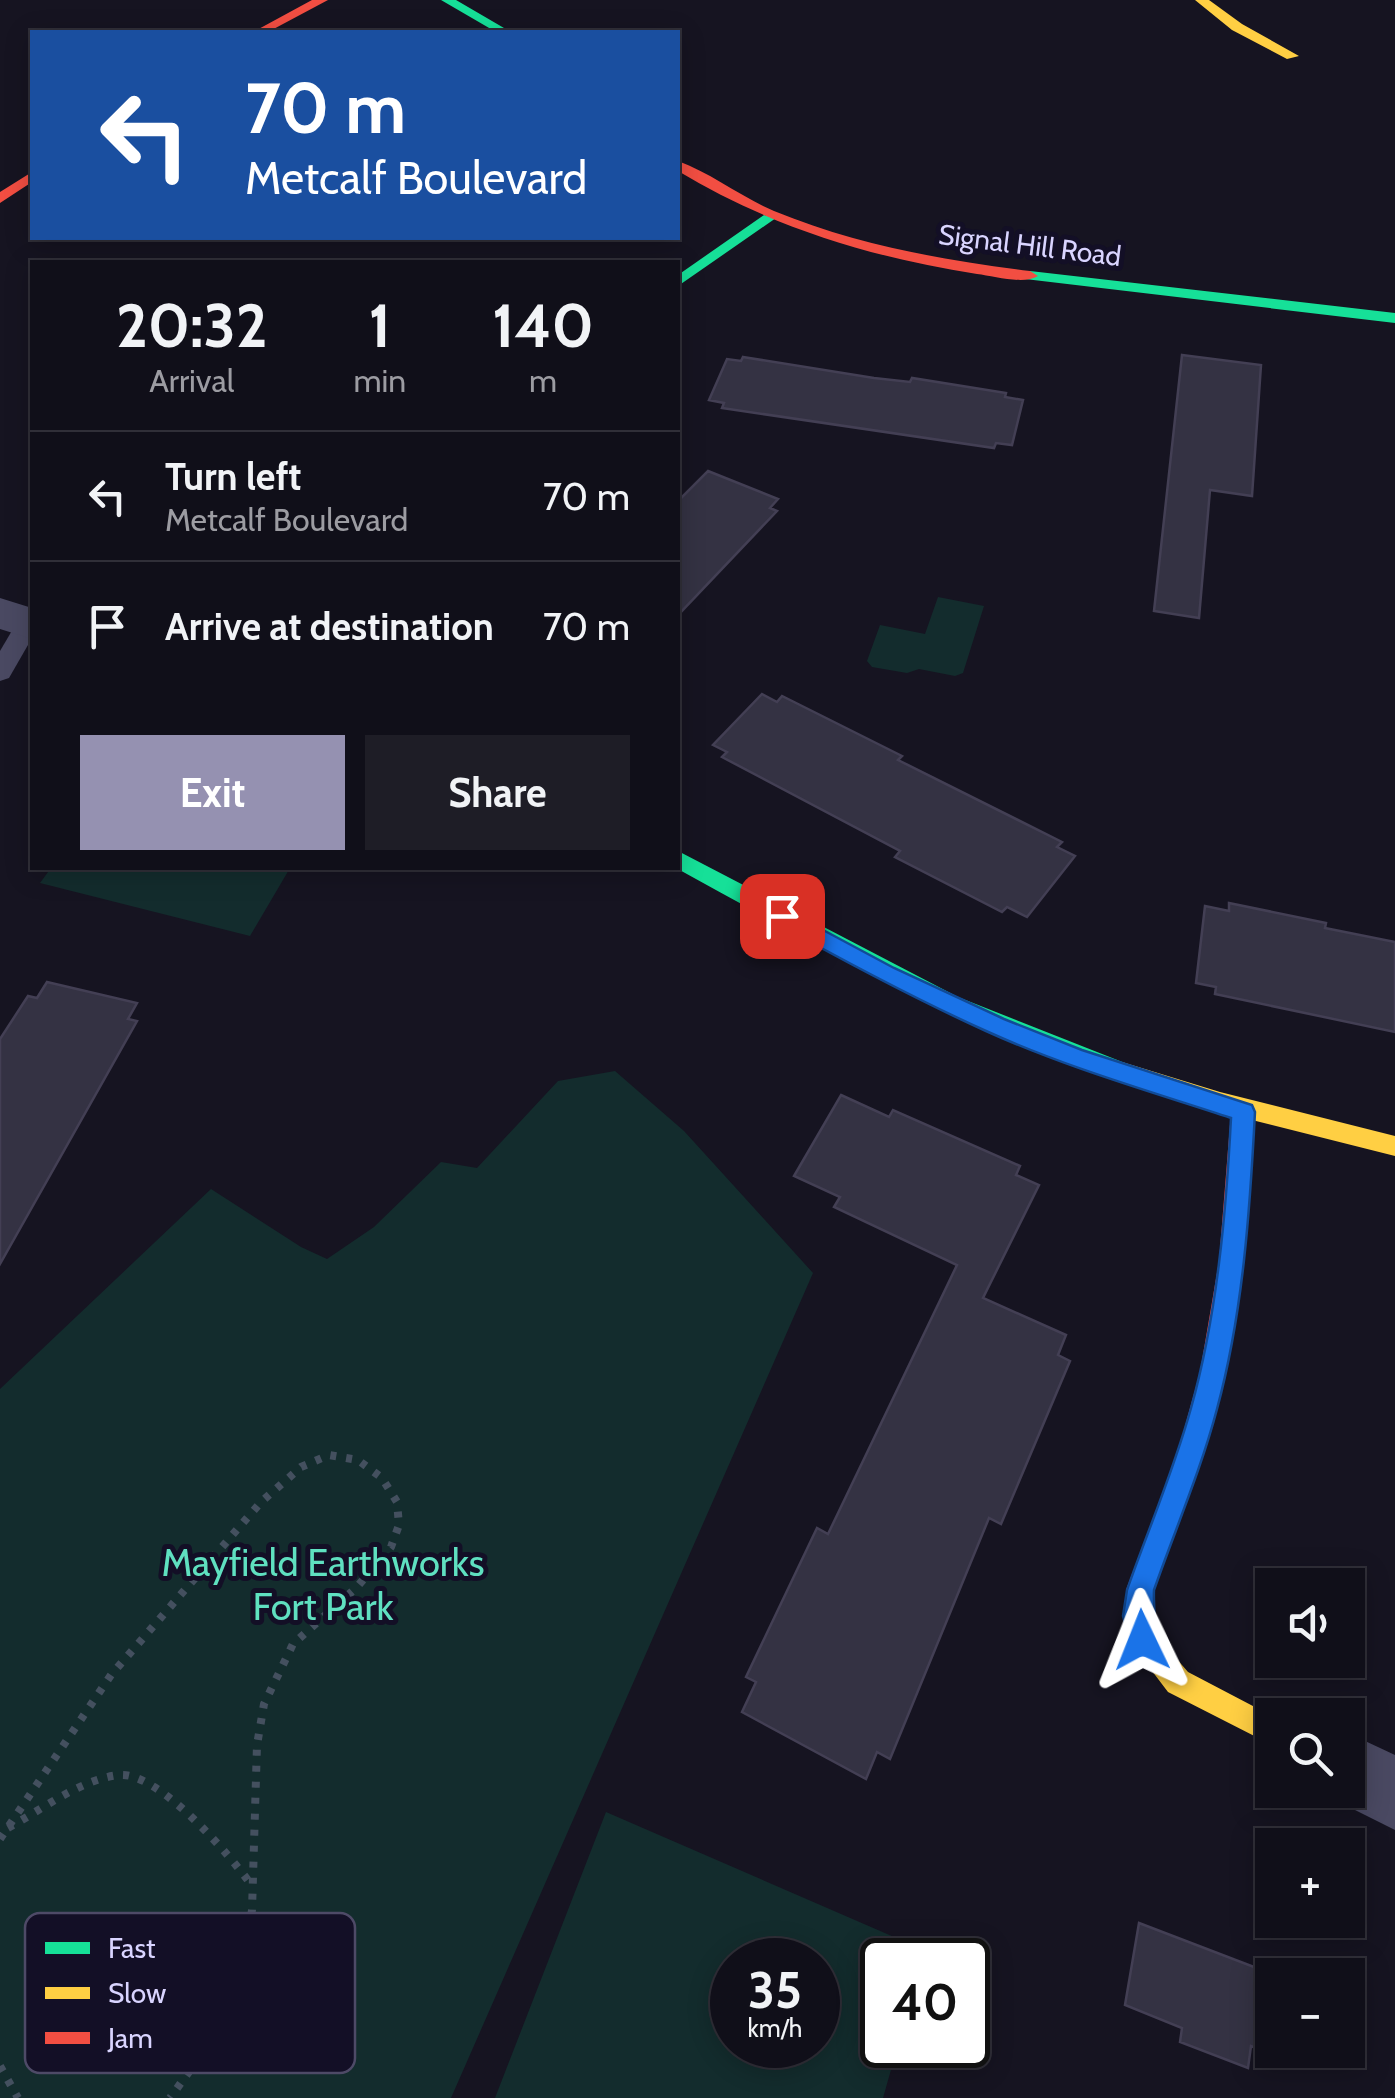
<!DOCTYPE html>
<meta charset="utf-8">
<style>
:root{--surface:#100f19;--page:#1e1d26;--text:#f1f3f6;--muted:#9c9ca2;--line:#302f38;--accent:#9591b1}
body{margin:0;font-family:Cabin,sans-serif;background:var(--page);color:var(--text);height:100vh;display:flex;flex-direction:column;font-size:38px;white-space:nowrap}
*{box-sizing:border-box;margin:0}
p{font-size:32px;color:var(--muted)}
.icon{flex:none;width:55px;height:55px;fill:none;stroke:currentColor;stroke-width:2;stroke-linecap:round;stroke-linejoin:round}
.map{position:relative;flex:1;overflow:hidden}
.sheet{position:absolute;left:30px;top:260px;width:650px;height:610px;display:flex;flex-direction:column;background:var(--surface);border-radius:0px;box-shadow:0 5px 25px #0003,0 0 0 2px var(--line)}
.sheet>*{flex:none}
.top-card{position:absolute;left:30px;top:30px;width:650px;height:210px;border-radius:0px;box-shadow:0 5px 25px #0003,0 0 0 2px var(--line);background:#1a4fa0;color:#fff;overflow:hidden}
.buttons{position:absolute;left:1255px;top:1568px;display:grid;gap:20px}
.buttons a{display:grid;place-items:center;width:110px;height:110px;border-radius:0px;background:var(--surface);box-shadow:0 5px 25px #0003,0 0 0 2px var(--line);font-size:50px}
.speed{position:absolute;left:710px;top:1938px;display:flex;gap:20px;font-size:50px;font-weight:700;text-align:center}
.speed>*{display:grid;place-content:center;width:130px;height:130px;border-radius:50%;background:var(--surface);box-shadow:0 5px 25px #0003,0 0 0 2px var(--line);line-height:1}
.speed small{font-size:25px;font-weight:400}
.speed .limit{border:5px solid #111;border-radius:15px;background:#fff;color:#111}
.pin{position:absolute;display:grid;place-items:center;width:85px;height:85px;color:#fff;margin:-42px;border-radius:20px;box-shadow:0 5px 15px #0006}
.me{position:absolute;width:110px;margin:-55px;rotate:358deg;stroke-linejoin:round;filter:drop-shadow(0 0 8px #0008)}
.turn{display:flex;align-items:center;gap:35px;height:210px;padding:0 50px;font-size:45px}
.turn .icon{width:130px;height:130px;stroke-width:2.5}
.turn b{display:block;font-size:70px;line-height:85px}
.eta{display:flex;justify-content:space-evenly;align-items:center;height:170px;text-align:center}
.eta b{font-size:60px;font-weight:700;line-height:70px}
.button{display:flex;gap:20px;margin-top:auto;padding:20px 50px}
.button a{flex:1;height:115px;border-radius:0px;background:var(--accent);color:#fff;font-size:40px;font-weight:700;line-height:115px;text-align:center}
.button a+a{background:var(--page);color:var(--text)}
ul{padding:0;list-style:none}
li{display:flex;align-items:center;gap:30px;height:130px;padding:0 50px;border-top:2px solid var(--line)}
li div{flex:1}
li b{display:block;font-size:38px}
li em{font-style:normal}
.map>svg:first-child{display:block}
</style>
<div class="map">
<svg width="1395" height="2098" viewBox="0 0 1395 2098">
<rect width="100%" height="100%" fill="#161421"/>
<path fill="#132c2d" fill-rule="evenodd" d="M938,597L984,606L963,673L955,676L919,669L907,673L872,667L867,661L880,625L925,634Z
M51,868H290L250,936L40,883Z
M615,1071L684,1131L813,1273L451,2098H0V1389L211,1189L301,1247L327,1259L374,1227L441,1162L477,1168L558,1081Z
M606,1812L924,1950L921,1960H882V2045H898L883,2098H495ZM818,1960V2045H732V1960Z"/>
<path fill="#343243" stroke="#433f54" stroke-width="2.5" d="M1182,355L1261,365L1252,496L1210,490L1199,618L1154,611Z
M743,357L874,378L910,382L912,378L1006,393L1005,397L1023,400L1012,445L996,443L994,448L722,408L724,403L709,400L727,359L741,361Z
M708,471L778,499L770,508L777,511L678,615V501Z
M762,694L777,702L782,696L902,756L898,760L1062,842L1057,847L1075,856L1027,917L1007,907L1002,912L895,857L900,851L722,757L727,752L713,745Z
M1229,903L1326,923L1325,928L1395,942V1032L1215,994L1216,987L1196,983L1205,906L1229,911Z
M47,982L137,1003L128,1019L137,1021L0,1264V1039L28,996L37,998Z
M841,1095L889,1117L893,1110L1020,1166L1016,1175L1039,1185L983,1298L1066,1335L1058,1355L1070,1361L1001,1524L989,1518L890,1759L877,1752L866,1779L742,1712L756,1682L746,1677L817,1528L828,1534L957,1265L834,1207L840,1197L794,1176Z
M1139,1923L1275,1975L1272,2050H1287L1285,2060L1251,2046L1248,2068L1180,2042L1182,2028L1125,2005Z"/>
<g fill="none" stroke-linecap="round" stroke-linejoin="round">
<path stroke="#44505f" stroke-width="8" stroke-dasharray="6 10" stroke-linecap="butt" d="M8,1828C41,1810 81,1779 119,1775C158,1771 231,1856 252,1886
M0,1839L111,1675L261,1502L301,1467L329,1455L358,1460L382,1478L397,1502L399,1525L391,1547L357,1587L293,1644L264,1704L257,1745L252,1910L241,1983L220,2029L170,2098
M0,2066L18,2098"/>
<path fill="#4a4962" fill-rule="evenodd" d="M32,616V638L9,678L0,681V651L20,617Z"/>
<path fill="#4a4962" fill-rule="evenodd" d="M0,598L32,608V639L0,629Z
M1348,1733L1395,1755V1830L1323,1794L1321,1790H1348Z"/>
<path fill="#16e098" fill-rule="evenodd" d="M441,0H456L511,32H496Z
M764,215L776,218L678,286V275Z
M1030,271L1395,313V323L1025,279V273Z
M678,851L958,997L1130,1065L1133,1072L1130,1079L1122,1082C965,1027 821,948 676,868Z"/>
<path fill="#ffcf43" fill-rule="evenodd" d="M1195,0H1209L1242,24L1299,56L1287,59L1232,30Z
M1122,1062L1220,1092L1395,1136V1156L1220,1112L1114,1079L1111,1072L1114,1065Z
M1147,1632L1157,1636L1188,1672L1272,1716V1745L1168,1692L1133,1646L1137,1636Z"/>
<path fill="#f24e42" fill-rule="evenodd" d="M312,0H328L268,32H253Z
M678,161C711,173 741,197 774,211C857,245 942,260 1030,271L1038,276C1024,285 994,276 977,274C869,257 771,227 678,171Z
M32,172V182L0,203V192Z
M1243,1102L1251,1105L1255,1112L1243,1261L1226,1372L1203,1455L1154,1590V1621L1161,1646L1157,1656L1147,1660L1137,1656L1126,1621V1590L1177,1455L1200,1372L1219,1261L1231,1112L1235,1105Z"/>
</g>
<path fill="#1a73e8" stroke="#114b97" stroke-width="2.5" d="M782,908L894,968L1004,1019L1082,1050L1252,1105L1255,1112C1250,1210 1243,1313 1217,1409C1201,1470 1175,1530 1154,1590C1153,1608 1158,1637 1152,1650L1142,1654L1132,1650L1123,1616L1127,1590C1148,1530 1174,1470 1191,1408C1217,1315 1226,1214 1231,1118C1149,1091 1065,1067 986,1031C913,998 844,961 774,922L771,916Z"/>
<g text-anchor="middle" dominant-baseline="central" stroke-width="10" stroke-linejoin="round" paint-order="stroke">
<g font-size="28" fill="#d9d4ff" stroke="#130f26">
<text transform="translate(1030 245) rotate(7)">Signal Hill Road</text>
</g>
<g font-size="38" fill="#5fe0c0" stroke="#130f26">
<text x="323" y="1562">Mayfield Earthworks<tspan x="323" dy="44">Fort Park</tspan></text>
</g>
</g>
<rect x="25" y="1913" width="330" height="160" rx="15" fill="#130f26" stroke="#4e4a67" stroke-width="2.5"/>
<rect x="45" y="1942" width="45" height="12" fill="#16e098"/>
<rect x="45" y="1987" width="45" height="12" fill="#ffcf43"/>
<rect x="45" y="2032" width="45" height="12" fill="#f24e42"/>
<g font-size="28" fill="#d9d4ff">
<text x="108" y="1958">Fast</text>
<text x="108" y="2003">Slow</text>
<text x="108" y="2048">Jam</text>
</g>
</svg>
<div class="buttons">
<a><svg class="icon" aria-label="sound" viewBox="0 0 24 24"><path d="M4 9h4l5-4v14l-5-4H4zM17 9q2 3 0 6"/></svg></a>
<a><svg class="icon" aria-label="search" viewBox="0 0 24 24"><circle cx="10" cy="10" r="6"/><path d="M15 15l6 6"/></svg></a>
<a>+</a>
<a>−</a>
</div>
<div class="speed"><div>35<small>km/h</small></div><div class="limit">40</div></div>
<div class="pin" style="left:782px;top:916px;background:#d93025"><svg class="icon" aria-label="arrive" viewBox="0 0 24 24"><path d="M6 21V4h12l-3 4 3 4H6"/></svg></div>
<svg class="me" style="left:1142px;top:1640px" viewBox="-20 -20 40 40"><path d="M0-17L14 15 0 8-14 15z" fill="#1a73e8" stroke="#fff" stroke-width="4"/></svg>
<div class="top-card">
<div class="turn"><svg class="icon" aria-label="left" viewBox="0 0 24 24"><path d="M17 20v-9H6M10 6l-5 5 5 5"/></svg><div><b>70 m</b>Metcalf Boulevard</div></div>
</div>
<section class="sheet">
<div class="eta">
<div><b>20:32</b><p>Arrival</p></div>
<div><b>1</b><p>min</p></div>
<div><b>140</b><p>m</p></div>
</div>
<ul>
<li><svg class="icon" aria-label="left" viewBox="0 0 24 24"><path d="M17 20v-9H6M10 6l-5 5 5 5"/></svg><div><b>Turn left</b><p>Metcalf Boulevard</p></div><em>70 m</em></li>
<li><svg class="icon" aria-label="arrive" viewBox="0 0 24 24"><path d="M6 21V4h12l-3 4 3 4H6"/></svg><div><b>Arrive at destination</b></div><em>70 m</em></li>
</ul>
<div class="button"><a>Exit</a><a>Share</a></div>
</section>
</div>
